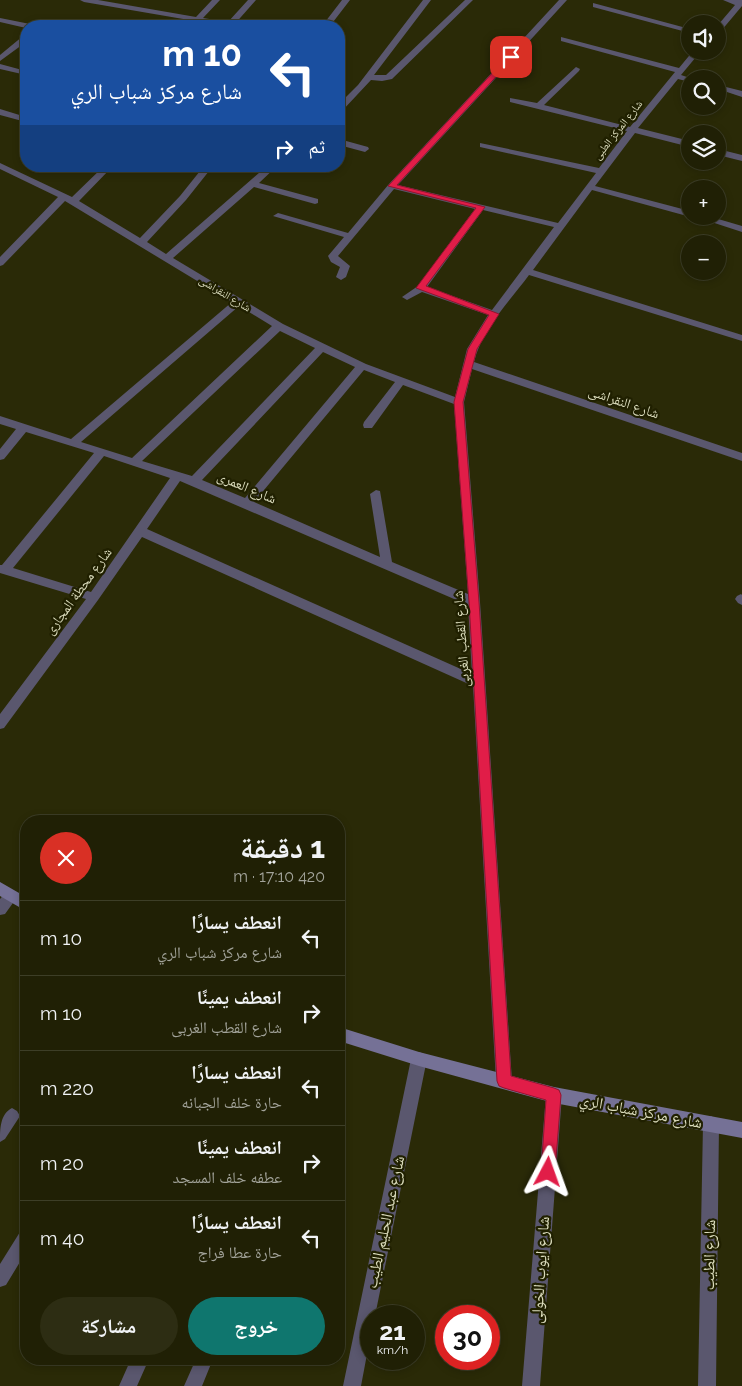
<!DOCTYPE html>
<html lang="ar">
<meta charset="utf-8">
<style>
:root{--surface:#202005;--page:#2d2d13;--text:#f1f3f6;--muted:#a2a39a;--line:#3d3e27;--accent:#0f766e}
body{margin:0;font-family:Raleway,"Noto Naskh Arabic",sans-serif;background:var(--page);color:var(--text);direction:rtl;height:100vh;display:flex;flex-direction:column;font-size:19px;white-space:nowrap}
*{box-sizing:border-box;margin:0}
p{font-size:16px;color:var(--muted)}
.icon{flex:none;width:28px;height:28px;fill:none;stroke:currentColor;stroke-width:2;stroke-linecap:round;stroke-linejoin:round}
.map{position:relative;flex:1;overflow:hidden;direction:ltr}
.sheet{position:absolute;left:20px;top:815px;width:325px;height:550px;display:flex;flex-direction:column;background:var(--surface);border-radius:20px;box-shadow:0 2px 8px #0003,0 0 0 1px var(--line);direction:rtl}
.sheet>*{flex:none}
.guide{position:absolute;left:20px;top:20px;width:325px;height:152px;border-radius:20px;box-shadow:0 2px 8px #0003,0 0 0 1px var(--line);direction:rtl;background:#1a4fa0;color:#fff;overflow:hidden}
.buttons{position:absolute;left:681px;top:15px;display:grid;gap:10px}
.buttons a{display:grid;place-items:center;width:45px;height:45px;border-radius:50%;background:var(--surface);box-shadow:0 2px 8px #0003,0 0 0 1px var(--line);font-size:25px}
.speed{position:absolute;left:360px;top:1305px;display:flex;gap:10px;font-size:25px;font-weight:700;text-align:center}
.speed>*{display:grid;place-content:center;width:65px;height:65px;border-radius:50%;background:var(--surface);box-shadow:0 2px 8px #0003,0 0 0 1px var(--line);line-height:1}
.speed small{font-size:12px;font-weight:400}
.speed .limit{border:8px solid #d22;background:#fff;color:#111}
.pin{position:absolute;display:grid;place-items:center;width:42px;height:42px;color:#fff;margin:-21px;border-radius:10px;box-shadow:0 2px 8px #0006}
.me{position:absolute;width:55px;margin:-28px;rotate:4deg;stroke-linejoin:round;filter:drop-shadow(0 0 4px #0008)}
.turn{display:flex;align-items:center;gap:18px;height:105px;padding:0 20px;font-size:22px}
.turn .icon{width:65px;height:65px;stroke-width:2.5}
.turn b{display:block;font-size:35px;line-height:42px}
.then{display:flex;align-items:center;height:48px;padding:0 20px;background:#0003;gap:10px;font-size:19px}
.round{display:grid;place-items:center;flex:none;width:52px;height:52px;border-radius:26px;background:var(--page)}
.summary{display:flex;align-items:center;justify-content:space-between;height:85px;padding:0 20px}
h1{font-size:30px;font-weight:700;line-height:38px}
.primary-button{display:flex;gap:10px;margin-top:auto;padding:10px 20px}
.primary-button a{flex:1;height:58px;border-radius:30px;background:var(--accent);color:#fff;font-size:20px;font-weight:700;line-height:58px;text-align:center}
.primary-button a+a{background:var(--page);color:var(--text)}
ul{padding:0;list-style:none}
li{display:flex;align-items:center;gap:15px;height:75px;padding:0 20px;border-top:1px solid var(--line)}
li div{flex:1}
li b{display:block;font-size:19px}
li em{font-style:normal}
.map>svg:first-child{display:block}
</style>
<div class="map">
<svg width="742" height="1386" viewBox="0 0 742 1386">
<rect width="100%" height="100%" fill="#2a2a07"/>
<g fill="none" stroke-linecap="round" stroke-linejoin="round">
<path fill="#5a576e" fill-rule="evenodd" d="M80,0H98L196,17L212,0H220L203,18L228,22L248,0H256L233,26H224L84,2Z
M342,0H350L330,26H322Z
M423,0H431L374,75H386L465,0H473L392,79L382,81L371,80L342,111H339V104L358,85Z
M559,0H567L398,185L558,223L596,173L480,147V143L599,168L627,131L510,102V98L537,103L576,67L580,69L579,71L544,105L630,127L675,72L561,41V37L679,68L693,51H701L681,75L693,79H690V82L678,79L638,128L690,141V147L635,133L595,186L690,211V216H692H687L592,190L533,270L742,335V341L529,275C509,302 482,329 474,362L742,453V461L472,369L464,402L480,602L512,1081L509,1086L504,1089L499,1086L496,1081L473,686L142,537L98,600L4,728L0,729V714L86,599L0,573V565H2L94,453L26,432L4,459L0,460V449L16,429L0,424V416L71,439L232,302L65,201L3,265L0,266V257L58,197L0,169V163L72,197L104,166H113L79,201L140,238L180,196L204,166H213L186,200L147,242L166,254L267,166H277L259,183L318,199V203L315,204L254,187L173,258L283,324L366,364L455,397L467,349L488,315L422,292L407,300L402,297L418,286L475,209L394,189L338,256L350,266L346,277L341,280L336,277L340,267L331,262L328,256L344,237L273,216L278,213L348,233L389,184ZM483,210L554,227L492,310L427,287ZM239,306L272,326L132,458L81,442ZM280,331L315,348L192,476L142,461ZM323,352L355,367L245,498L202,480ZM364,370L395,382L364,422L363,425L364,428H372L403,385L454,404L468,594L392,562L380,491L376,490L370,494L380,557L254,502ZM104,456L170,478L91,592L13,568ZM180,481L468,605L472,674L147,529Z
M723,0H742V6L721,31H718V25L735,5Z
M593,3L690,29V33L593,7Z
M0,18L30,24L31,26H26V28L0,22Z
M23,36H26V42L0,61V55Z
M0,64L26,71V75L0,69Z
M718,85L742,91V97L718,89Z
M0,109L26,117V122L0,115Z
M339,139L368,147L369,149L365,152L339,145Z
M718,149L742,155V161L718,155Z
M320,166H332L333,168L329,171Z
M693,216H708L742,226V232Z
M741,594L742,595V605L738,603L735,599L737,596Z
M11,890L16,892L18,896L5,914L0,915V899L6,892Z
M419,1052L424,1054L427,1059L375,1316H371V1333L361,1386H343L411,1059L414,1054Z
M554,1087L559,1090L562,1095L540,1386H522L546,1095L549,1090Z
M12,1108L17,1111L20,1116L5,1139L0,1142C0,1129 0,1114 12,1108Z
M711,1116L716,1119L719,1124L716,1386H698L703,1124L706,1119Z
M26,1230V1252L6,1285L0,1287V1264L20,1232Z
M131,1359H149L137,1386H119Z
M196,1359H213L202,1386H184Z"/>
<path fill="#757196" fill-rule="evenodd" d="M0,882L26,897V911L0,896Z
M339,1027L419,1052L554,1087L742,1122V1138L554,1103L419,1066L339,1041Z"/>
</g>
<path fill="#e11d48" stroke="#92132f" d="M508,56L514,57L397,185L485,207L426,286L499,314L477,349L463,402L479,602L511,1076L554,1088L559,1090L561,1095L555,1172L553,1178L548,1180L543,1178L541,1172L546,1100L504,1088L499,1086L497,1081L469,602L454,402L468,349L489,315L416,288L476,208L388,186Z"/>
<g text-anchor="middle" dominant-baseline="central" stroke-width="4.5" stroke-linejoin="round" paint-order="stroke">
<g font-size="11" fill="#dadbbb" stroke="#202000">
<text transform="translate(618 130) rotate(-52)">شارع المركز الطبى</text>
<text transform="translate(225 294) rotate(31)">شارع النقراشى</text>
</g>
<g font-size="14" fill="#dadbbb" stroke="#202000">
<text transform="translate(624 402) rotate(19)">شارع النقراشى</text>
<text transform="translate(247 487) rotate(23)">شارع العمرى</text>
<text transform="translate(78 591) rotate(-54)">شارع محطة المجارى</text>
<text transform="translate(461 639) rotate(-94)">شارع القطب الغربى</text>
</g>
<g font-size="16" fill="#dadbbb" stroke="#202000">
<text transform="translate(641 1111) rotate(11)">شارع مركز شباب الري</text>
<text transform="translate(385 1222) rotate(-78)">شارع عبد الحليم الطيب</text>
<text transform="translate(709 1255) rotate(-89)">شارع الطيب</text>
<text transform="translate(540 1270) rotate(-86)">شارع ايوب الخولى</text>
</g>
</g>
</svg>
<div class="buttons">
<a><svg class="icon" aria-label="sound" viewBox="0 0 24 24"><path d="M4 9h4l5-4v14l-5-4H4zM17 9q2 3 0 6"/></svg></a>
<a><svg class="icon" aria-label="search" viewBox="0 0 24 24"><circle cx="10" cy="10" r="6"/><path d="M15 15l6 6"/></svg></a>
<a><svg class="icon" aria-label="layers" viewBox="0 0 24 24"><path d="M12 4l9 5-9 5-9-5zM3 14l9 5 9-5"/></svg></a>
<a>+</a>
<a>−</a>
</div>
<div class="speed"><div>21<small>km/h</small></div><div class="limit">30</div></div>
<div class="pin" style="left:511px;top:57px;background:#d93025"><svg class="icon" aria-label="arrive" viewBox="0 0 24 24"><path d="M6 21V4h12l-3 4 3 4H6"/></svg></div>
<svg class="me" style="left:548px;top:1172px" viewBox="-20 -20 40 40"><path d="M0-17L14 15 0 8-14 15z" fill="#e11d48" stroke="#fff" stroke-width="4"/></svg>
<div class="guide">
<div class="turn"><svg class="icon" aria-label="left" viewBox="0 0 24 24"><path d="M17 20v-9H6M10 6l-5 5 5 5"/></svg><div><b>10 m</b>شارع مركز شباب الري</div></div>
<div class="then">ثم<svg class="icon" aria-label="right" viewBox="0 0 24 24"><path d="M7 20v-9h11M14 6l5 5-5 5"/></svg></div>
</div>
<section class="sheet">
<div class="summary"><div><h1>1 دقيقة</h1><p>420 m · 17:10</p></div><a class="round" style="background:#d93025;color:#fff"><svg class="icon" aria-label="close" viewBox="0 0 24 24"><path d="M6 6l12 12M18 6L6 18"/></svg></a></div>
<ul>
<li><svg class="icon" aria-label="left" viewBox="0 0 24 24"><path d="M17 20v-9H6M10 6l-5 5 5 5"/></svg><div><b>انعطف يسارًا</b><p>شارع مركز شباب الري</p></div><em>10 m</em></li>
<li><svg class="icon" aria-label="right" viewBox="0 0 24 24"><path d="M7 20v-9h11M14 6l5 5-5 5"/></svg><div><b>انعطف يمينًا</b><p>شارع القطب الغربى</p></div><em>10 m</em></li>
<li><svg class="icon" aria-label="left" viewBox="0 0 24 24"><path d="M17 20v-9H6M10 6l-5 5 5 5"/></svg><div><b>انعطف يسارًا</b><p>حارة خلف الجبانه</p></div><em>220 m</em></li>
<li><svg class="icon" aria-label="right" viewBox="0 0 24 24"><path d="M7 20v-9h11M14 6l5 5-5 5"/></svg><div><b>انعطف يمينًا</b><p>عطفه خلف المسجد</p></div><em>20 m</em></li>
<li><svg class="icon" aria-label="left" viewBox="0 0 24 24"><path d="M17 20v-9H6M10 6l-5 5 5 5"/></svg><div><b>انعطف يسارًا</b><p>حارة عطا فراج</p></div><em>40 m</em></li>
</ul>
<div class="primary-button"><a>خروج</a><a>مشاركة</a></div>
</section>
</div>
